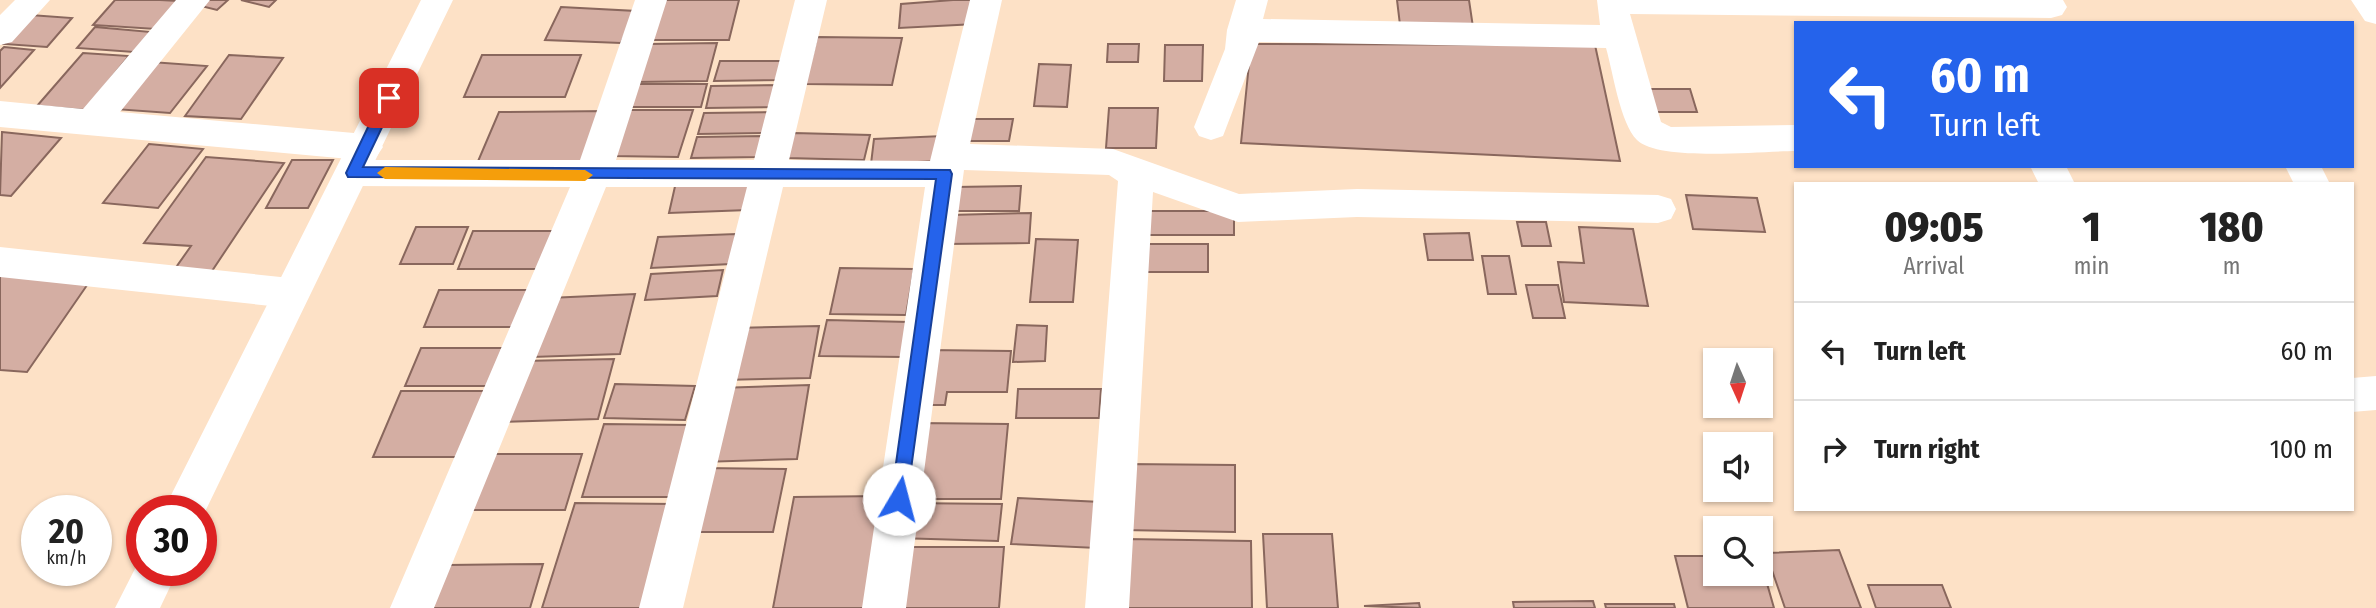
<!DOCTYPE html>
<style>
:root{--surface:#fff;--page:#f2f2f2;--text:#222;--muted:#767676;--line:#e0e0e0}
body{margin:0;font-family:"Fira Sans Condensed",sans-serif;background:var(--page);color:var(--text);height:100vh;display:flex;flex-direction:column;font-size:26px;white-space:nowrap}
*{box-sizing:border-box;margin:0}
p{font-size:23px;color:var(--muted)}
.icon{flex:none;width:38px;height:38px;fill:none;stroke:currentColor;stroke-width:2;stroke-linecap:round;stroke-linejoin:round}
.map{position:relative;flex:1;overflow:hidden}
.sheet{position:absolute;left:1794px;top:182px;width:560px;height:329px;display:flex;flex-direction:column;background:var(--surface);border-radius:0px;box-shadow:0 2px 5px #0004}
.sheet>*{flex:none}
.guide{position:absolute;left:1794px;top:21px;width:560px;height:147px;border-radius:0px;box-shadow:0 2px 5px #0004;background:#2563eb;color:#fff;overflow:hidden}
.needle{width:46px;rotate:177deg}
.buttons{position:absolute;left:1703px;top:348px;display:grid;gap:14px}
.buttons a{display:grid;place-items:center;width:70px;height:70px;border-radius:0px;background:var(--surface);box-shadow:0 2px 5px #0004;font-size:35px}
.speed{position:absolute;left:21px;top:495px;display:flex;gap:14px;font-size:35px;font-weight:700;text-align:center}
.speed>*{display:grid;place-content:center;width:91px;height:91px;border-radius:50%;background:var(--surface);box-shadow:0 2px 5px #0004;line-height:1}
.speed small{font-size:18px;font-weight:400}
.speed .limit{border:10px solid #d22;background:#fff;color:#111}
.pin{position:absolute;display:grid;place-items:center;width:60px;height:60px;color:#fff;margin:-30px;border-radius:14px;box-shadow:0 4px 10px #0006}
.me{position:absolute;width:77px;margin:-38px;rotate:8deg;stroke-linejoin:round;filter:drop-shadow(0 0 5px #0008)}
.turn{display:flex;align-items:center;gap:24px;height:147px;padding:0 21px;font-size:32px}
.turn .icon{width:91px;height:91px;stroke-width:2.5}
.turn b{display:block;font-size:49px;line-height:60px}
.eta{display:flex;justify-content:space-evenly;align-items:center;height:119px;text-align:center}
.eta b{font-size:42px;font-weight:800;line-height:49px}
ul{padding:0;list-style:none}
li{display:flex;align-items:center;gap:21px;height:98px;padding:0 21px;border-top:2px solid var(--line)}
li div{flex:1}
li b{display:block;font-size:26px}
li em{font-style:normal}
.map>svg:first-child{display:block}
</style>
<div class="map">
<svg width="2376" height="608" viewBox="0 0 2376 608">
<rect width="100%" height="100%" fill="#fde1c6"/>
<path fill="#d4aea3" stroke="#89675d" stroke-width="2" d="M115,0H160L179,1L156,29L93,25Z
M203,0H228L217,10L197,5Z
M241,0H276L269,7Z
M659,0H739L729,40H646Z
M953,0H976V24L899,28L901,4Z
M1397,0H1469L1474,34L1401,33Z
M561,7L636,11L621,43L545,40Z
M30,15L72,18L47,47L4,44Z
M95,27L151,32L134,52L77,48Z
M817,37L902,38L892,85L805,84Z
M717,43L707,81L636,82L648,44Z
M1108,44H1139L1138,62H1107Z
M1251,44L1595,45L1620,161L1241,143Z
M1165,45H1203L1202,81H1164Z
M4,47L34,50L0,88V51Z
M83,53L129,56L85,110L37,106Z
M229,55L283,58L241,119L185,116Z
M482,55H581L565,97H464Z
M720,61H790L785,80L714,81Z
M151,62L207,66L170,113L114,109Z
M1039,64L1071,65L1067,107L1034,106Z
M633,84H707L701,107H625Z
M784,85L779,107L706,108L711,86Z
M1640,89H1690L1697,112H1647Z
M1109,108H1158L1156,148H1106Z
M628,110H693L678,157L611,156Z
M610,111L591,166H476L499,112Z
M774,112L769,133L698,134L704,113Z
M971,119H1013L1009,141H968Z
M2,132L61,138L11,196L0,195Z
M794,133L870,135L864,160L787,158Z
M765,136L760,157L691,158L697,137Z
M943,136L941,161L871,164L874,139Z
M149,144L203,149L158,208L103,203Z
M206,157L284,163L208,277L172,273L191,246L144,243Z
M292,160H333L308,208H266Z
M754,179L748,210L669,213L676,182Z
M1021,186L1019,211H953L955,187Z
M1686,195L1757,198L1765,232L1693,229Z
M1149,211H1234V235H1149Z
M1031,213L1029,243L945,244L949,215Z
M1517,222H1546L1551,246H1522Z
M416,227H468L453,264H400Z
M1579,227L1633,229L1648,306L1564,302L1558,262L1584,263Z
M473,231H558L545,269H458Z
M1469,233L1473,260H1428L1424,234Z
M736,234L731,264L651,268L658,237Z
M1036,239L1078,240L1073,302H1030Z
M1134,244H1208V272H1133Z
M1482,256H1509L1516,294H1488Z
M840,268L914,269L906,315L830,314Z
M723,270L717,296L645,300L651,274Z
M0,273L92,278L27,372L0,370Z
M1526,285H1558L1565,318H1533Z
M439,290H536L523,327H424Z
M635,294L620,354L532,357L549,298Z
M827,320L909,322L903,357L819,356Z
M1017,325L1047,326L1045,361L1013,362Z
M819,326L810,378L722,380L734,328Z
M421,348H509L494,386H405Z
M928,350L1011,351L1007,392H947L945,405H920Z
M614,359L598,419L502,422L522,361Z
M615,384L695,386L685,420L604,418Z
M809,385L797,459L702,462L718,388Z
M1018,389H1101L1099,418H1016Z
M401,391H488L464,457H373Z
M919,423L1008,424L1001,499H908Z
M604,424L690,425L671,497H582Z
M485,454H582L565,510H465Z
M1126,464L1235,465V532L1123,530Z
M703,468L786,469L773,532H687Z
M882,496L866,608H773L794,497Z
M1018,498L1101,502L1097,548L1011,544Z
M575,503L674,504L646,608H542Z
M903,503L1002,504L998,541L897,538Z
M1263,534H1332L1338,608H1267Z
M1126,539L1251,541L1252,608H1122Z
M902,547H1004L999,608H894Z
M1839,550L1861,608H1785L1766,553Z
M1675,556H1715V574H1760V559L1774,608H1688Z
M543,564L530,608H432L448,565Z
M1868,585H1942L1951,608H1876Z
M1593,601L1595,608H1514L1513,602Z
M1419,603L1420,608L1364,606Z
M1605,604H1674L1675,608H1606Z"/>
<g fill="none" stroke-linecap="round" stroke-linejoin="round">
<path fill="#fff" fill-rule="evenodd" d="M15,0H50L12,42L0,45V15Z
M176,0H210L120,112L365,134L377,138L383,147L377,156L366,160H580L635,0H667L616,160H754L795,0H827L789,160L930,161L970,0H1002L970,144L1113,149L1239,194L1357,189L1658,195L1671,199L1676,209L1671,219L1658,223L1357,217L1238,222L1153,192L1129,608H1085L1118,181L1109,175L964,170L906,608H862L925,187H783L683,608H639L747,187H606L434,608H390L570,187L354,186L341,182L336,173L341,164L360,160L0,127V101L83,109Z
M1236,0H1268L1263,19L1600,25L1597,0H2063L2067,7L2062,15L2051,18L1630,14L1661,122L1671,127L1796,125V151C1762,151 1659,162 1637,140C1620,123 1613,72 1606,48L1259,42L1223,136L1211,140L1199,136L1194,127L1225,49L1227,30Z
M2351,0H2376V24L2365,21Z
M2030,166H2066L2075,184H2039Z
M2285,166H2321L2330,184H2294Z
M0,247L290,278L304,282L309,293L304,304L290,308L0,277Z
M2376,376V410L2352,412V378Z"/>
<path fill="#fff" fill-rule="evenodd" d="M421,0H453L201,520V511H163Z
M142,555V570H178L160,608H115Z"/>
</g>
<path fill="#2563eb" stroke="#184099" stroke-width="2" d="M389,93L396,98L363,167L950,170L952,174L906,505L899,507L891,499L936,179L348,177L346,173L382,98Z"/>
<path fill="#f59e0b" d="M385,167L585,170L593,175L585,181L385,179L377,173Z"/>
</svg>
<div class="buttons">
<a><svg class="needle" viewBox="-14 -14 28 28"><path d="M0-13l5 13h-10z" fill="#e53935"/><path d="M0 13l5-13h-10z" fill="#767676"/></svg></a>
<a><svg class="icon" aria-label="sound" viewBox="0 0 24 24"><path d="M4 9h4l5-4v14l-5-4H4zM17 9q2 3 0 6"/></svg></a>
<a><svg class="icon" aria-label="search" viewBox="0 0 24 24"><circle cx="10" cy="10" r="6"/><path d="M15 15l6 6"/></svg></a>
</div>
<div class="speed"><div>20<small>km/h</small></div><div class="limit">30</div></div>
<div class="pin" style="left:389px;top:98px;background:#d93025"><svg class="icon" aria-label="arrive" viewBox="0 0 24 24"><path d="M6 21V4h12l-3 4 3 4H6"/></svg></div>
<svg class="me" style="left:899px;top:499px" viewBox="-20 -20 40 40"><circle r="19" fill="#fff"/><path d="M0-13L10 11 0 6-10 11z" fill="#2563eb"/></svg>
<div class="guide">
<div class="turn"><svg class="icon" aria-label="left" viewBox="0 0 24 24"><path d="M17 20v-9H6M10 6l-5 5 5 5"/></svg><div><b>60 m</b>Turn left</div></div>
</div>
<section class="sheet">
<div class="eta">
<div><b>09:05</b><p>Arrival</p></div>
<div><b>1</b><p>min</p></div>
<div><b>180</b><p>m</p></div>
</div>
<ul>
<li><svg class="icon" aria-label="left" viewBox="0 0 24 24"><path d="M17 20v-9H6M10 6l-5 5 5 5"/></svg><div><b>Turn left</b></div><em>60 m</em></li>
<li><svg class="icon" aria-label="right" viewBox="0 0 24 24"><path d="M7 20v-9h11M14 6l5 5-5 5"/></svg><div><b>Turn right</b></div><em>100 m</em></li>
</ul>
</section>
</div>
